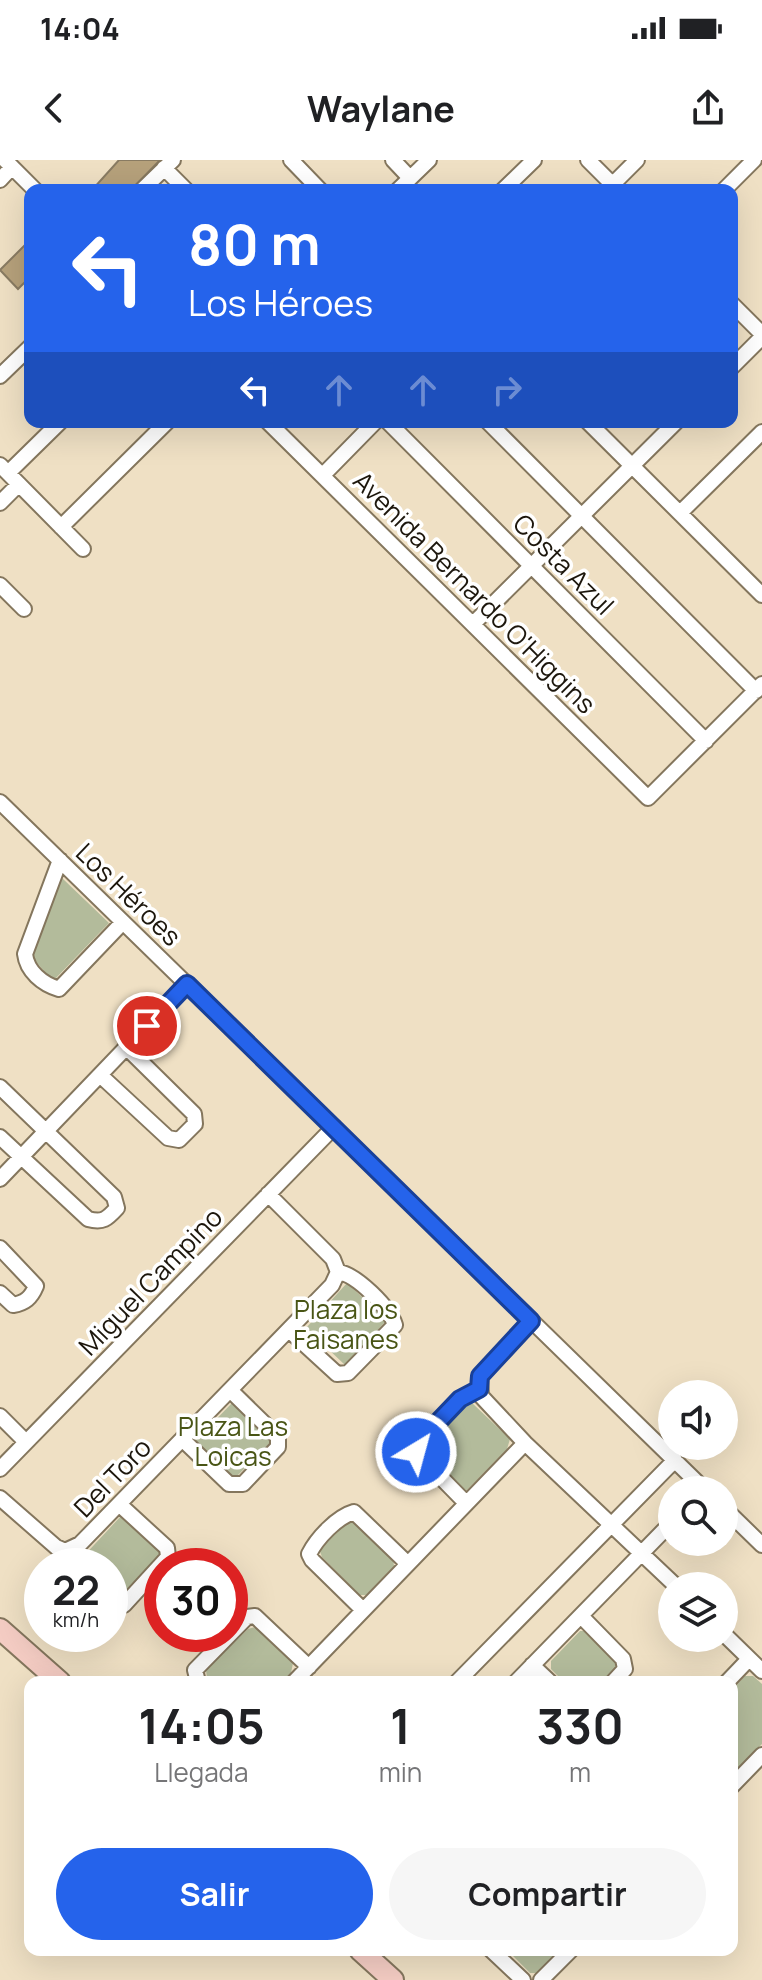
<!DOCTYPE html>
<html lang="es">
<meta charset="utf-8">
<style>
:root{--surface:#fff;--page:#f6f6f6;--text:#202124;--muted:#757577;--accent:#2563eb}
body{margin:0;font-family:Manrope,sans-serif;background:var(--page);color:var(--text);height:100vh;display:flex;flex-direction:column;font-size:30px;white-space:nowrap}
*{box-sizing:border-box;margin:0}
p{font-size:26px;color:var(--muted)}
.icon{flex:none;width:44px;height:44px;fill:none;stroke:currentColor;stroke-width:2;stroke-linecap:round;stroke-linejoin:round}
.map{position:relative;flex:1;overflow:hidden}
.drawer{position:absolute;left:24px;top:1516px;width:714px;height:280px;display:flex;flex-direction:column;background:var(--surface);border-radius:16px;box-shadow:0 8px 32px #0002}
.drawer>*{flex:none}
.top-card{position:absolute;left:24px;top:24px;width:714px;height:244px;border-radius:16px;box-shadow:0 8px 32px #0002;background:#2563eb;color:#fff;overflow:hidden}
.buttons{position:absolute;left:658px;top:1220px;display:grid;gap:16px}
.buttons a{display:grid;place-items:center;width:80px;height:80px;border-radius:50%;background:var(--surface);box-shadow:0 8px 32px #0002;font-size:40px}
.speed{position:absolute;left:24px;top:1388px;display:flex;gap:16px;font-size:40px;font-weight:700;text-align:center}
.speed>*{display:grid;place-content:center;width:104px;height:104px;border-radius:50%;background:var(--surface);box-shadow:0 8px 32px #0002;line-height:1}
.speed small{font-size:20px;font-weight:400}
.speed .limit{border:12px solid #d22;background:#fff;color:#111}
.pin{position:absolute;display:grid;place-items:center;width:68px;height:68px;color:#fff;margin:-34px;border:4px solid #fff;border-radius:50%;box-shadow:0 2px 8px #0007}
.me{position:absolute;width:88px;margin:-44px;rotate:37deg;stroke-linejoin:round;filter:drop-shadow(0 0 6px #0008)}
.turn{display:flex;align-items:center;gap:28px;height:168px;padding:0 32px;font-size:36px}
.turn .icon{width:104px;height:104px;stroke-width:2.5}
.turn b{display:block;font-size:56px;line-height:68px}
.lanes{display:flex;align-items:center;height:76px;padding:0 32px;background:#0003;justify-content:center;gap:40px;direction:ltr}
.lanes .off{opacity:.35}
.eta{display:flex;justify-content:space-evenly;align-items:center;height:136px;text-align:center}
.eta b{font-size:48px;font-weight:700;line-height:56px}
.action{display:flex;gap:16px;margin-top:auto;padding:16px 32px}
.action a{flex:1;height:92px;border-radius:48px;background:var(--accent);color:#fff;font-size:32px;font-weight:700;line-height:92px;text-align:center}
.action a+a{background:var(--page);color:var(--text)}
.status{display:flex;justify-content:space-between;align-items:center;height:56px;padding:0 40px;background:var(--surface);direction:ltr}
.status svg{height:22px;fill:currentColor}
header{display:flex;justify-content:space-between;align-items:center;height:104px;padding:0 32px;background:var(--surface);font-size:36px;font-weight:700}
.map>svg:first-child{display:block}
</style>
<div class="status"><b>14:04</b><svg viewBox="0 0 49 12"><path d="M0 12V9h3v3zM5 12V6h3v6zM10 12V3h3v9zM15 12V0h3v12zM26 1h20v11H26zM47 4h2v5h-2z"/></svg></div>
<header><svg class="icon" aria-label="back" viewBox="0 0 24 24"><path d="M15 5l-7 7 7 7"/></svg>Waylane<svg class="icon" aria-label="share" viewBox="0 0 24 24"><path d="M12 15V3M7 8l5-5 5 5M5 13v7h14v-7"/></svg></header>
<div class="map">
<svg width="762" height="1820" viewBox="0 0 762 1820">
<rect width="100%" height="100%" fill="#efe0c4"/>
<path fill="#b3bb9b" d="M62,718L109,763L55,819L49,817L32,797Z
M347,1123L387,1160L345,1205L306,1168Z
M471,1242L510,1279L507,1289L467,1330L458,1329L423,1294L422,1286L464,1244Z
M232,1243L271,1282L234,1319L195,1281Z
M121,1356L161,1393L120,1437L110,1428V1406H86L80,1400Z
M347,1361L358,1364L393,1398L394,1406L366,1435H360L322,1397L319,1389Z
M255,1467L293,1503L291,1513L282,1522H211L207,1518L206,1510L248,1469Z
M580,1471H587L617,1500V1509L604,1522H564L551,1509V1501Z
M745,1516H753L762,1524V1584L732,1614V1530Z
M507,1790H561L539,1813H530Z"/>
<path fill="#b6a17b" stroke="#897b62" stroke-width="2" d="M119,0H160L131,30H92Z
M30,80V117L18,129L0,110Z"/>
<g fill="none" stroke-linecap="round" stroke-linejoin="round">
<g stroke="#84765d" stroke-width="18">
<path id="street" d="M5,0L35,30
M291,0L320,30
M393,0L410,18
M588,0L618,30
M164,8L186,30
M0,20L12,7
M142,30L173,0
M398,30L429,0
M503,30L534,0
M607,30L637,0
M724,30L754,0
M732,144L762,174
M732,207L762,177
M0,216L30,187
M268,262L648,638L762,524
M388,262L706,581
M488,262L756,531
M588,262L762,435
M0,305L83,389
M8,313L60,262
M323,315L375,262
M0,343L19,324
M680,353L762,272
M61,367L167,262
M0,425L24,449
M473,464L676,262
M0,642L705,1330
M60,700L25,794C27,811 42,824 59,829L123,762
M100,915L168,978L179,980L195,964L194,954L126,887
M0,927L114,1037L117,1048C107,1059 103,1063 88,1059L0,977
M0,1019L187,824
M0,1088L36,1126C31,1138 25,1143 13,1145L0,1133
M531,1161L480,1216L481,1236L525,1283L676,1426
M289,1170L337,1214L348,1213L395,1165C390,1148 356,1114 338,1112
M0,1256L26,1282
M182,1279L229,1324H243L278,1287V1277L230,1230
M0,1309L334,967
M0,1338L56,1387L65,1391L80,1384L332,1125L338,1112L333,1099L268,1034
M466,1343L416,1292L418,1283L460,1239L479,1229
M724,1348L762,1385
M65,1391L66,1401L72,1406
M110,1442L124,1445L168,1397L167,1388L119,1344
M363,1450L312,1400L309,1394C317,1378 337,1357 354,1352L408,1404
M581,1456L623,1499L625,1509L613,1522
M724,1474L762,1511
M532,1505L550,1522
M198,1522L195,1510L247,1457L255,1456L309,1507
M294,1522L525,1283
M457,1522L675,1300
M516,1522L672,1362
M727,1522L749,1499
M732,1626L762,1595
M491,1790L523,1820
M541,1820L571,1790"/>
</g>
<g stroke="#84765d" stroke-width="24">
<path id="secondary" d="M0,1469L60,1522
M360,1790L393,1820"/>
</g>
<use href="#street" stroke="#fff" stroke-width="14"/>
<use href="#secondary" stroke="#f4ccc3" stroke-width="20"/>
</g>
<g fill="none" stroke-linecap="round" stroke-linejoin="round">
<g stroke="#184099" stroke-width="20">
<path id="route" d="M147,866L187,824L531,1161L480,1216L479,1229L460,1239L418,1283L416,1292"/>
</g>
<use href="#route" stroke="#2563eb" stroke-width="14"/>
</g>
<g text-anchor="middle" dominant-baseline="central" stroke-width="7" stroke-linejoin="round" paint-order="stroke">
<g font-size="26" fill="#1c160c" stroke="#fff">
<text transform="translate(564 404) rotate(45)">Costa Azul</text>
<text transform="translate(475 432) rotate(45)">Avenida Bernardo O'Higgins</text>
<text transform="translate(129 734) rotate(44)">Los Héroes</text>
<text transform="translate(150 1121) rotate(-46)">Miguel Campino</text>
<text transform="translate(112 1317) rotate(-46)">Del Toro</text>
</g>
<g font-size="26" fill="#495515" stroke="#fff">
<text x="346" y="1149">Plaza los<tspan x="346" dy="30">Faisanes</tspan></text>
<text x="233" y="1266">Plaza Las<tspan x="233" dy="30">Loicas</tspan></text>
</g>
</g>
</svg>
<div class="buttons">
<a><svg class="icon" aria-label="sound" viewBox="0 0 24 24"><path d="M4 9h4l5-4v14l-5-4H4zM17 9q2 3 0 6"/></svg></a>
<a><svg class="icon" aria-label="search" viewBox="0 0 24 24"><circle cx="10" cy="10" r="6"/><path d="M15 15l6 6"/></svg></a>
<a><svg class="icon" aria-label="layers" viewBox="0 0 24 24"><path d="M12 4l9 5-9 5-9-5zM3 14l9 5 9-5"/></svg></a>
</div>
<div class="speed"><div>22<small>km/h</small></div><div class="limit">30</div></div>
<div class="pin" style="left:147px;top:866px;background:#d93025"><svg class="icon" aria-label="arrive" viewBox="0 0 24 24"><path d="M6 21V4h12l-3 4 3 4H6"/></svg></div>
<svg class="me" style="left:416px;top:1292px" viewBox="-20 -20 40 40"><circle r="17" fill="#2563eb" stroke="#fff" stroke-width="3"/><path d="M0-11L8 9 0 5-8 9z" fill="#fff"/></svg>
<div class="top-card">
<div class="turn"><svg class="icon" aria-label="left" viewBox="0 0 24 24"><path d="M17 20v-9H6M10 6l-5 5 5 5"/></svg><div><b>80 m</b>Los Héroes</div></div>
<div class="lanes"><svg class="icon" aria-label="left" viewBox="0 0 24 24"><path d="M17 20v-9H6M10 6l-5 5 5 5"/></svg><svg class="icon off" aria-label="ahead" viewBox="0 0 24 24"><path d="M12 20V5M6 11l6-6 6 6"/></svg><svg class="icon off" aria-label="ahead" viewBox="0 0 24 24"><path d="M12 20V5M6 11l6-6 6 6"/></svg><svg class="icon off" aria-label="right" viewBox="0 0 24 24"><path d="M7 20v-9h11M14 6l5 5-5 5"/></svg></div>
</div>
<section class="drawer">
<div class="eta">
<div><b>14:05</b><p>Llegada</p></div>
<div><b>1</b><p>min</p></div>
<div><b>330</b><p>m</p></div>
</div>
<div class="action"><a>Salir</a><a>Compartir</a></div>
</section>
</div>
